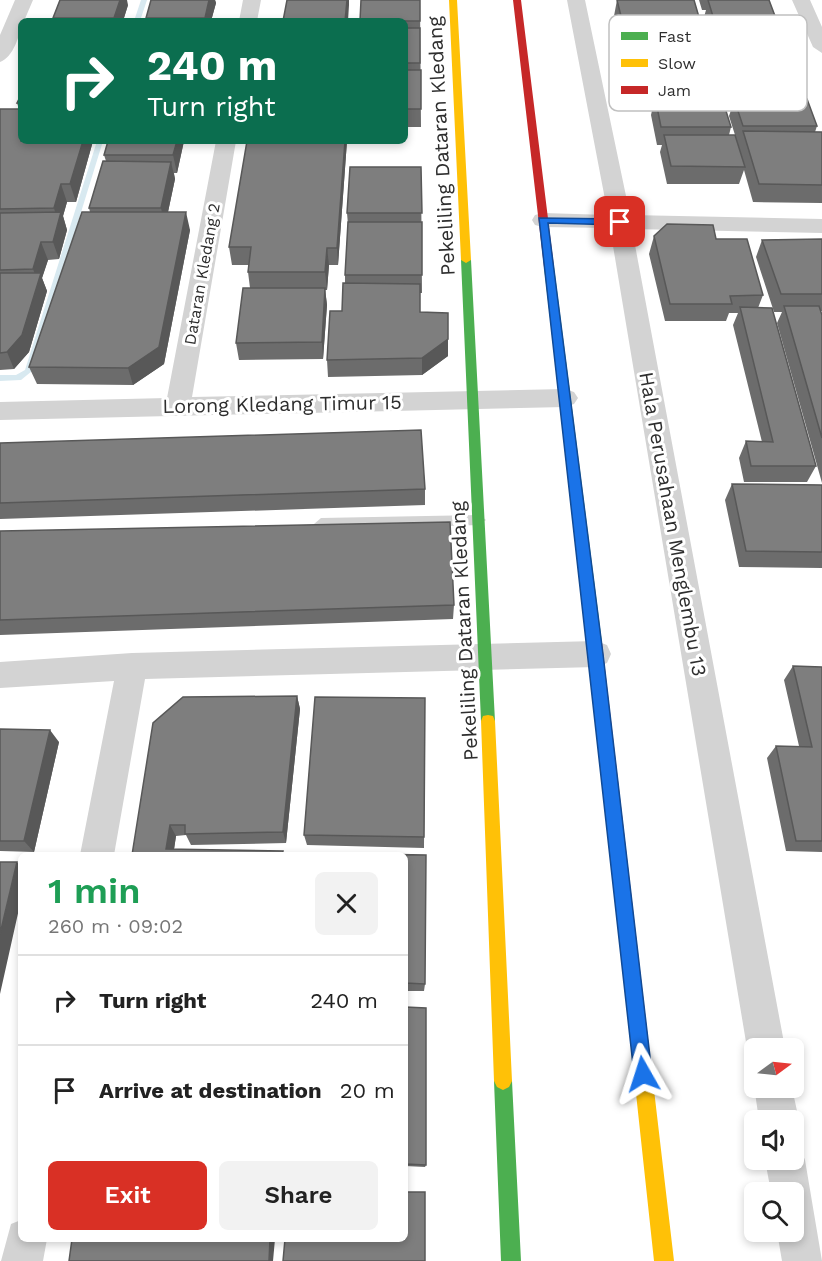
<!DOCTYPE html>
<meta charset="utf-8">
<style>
:root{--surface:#fff;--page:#f2f2f2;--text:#222;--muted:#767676;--line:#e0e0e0;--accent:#d93025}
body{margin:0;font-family:"Work Sans",sans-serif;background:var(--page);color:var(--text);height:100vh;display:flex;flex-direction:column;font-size:22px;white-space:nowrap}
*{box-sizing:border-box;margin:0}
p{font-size:20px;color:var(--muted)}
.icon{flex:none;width:33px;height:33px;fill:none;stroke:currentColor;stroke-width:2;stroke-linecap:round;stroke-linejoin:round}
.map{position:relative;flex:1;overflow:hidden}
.drawer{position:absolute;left:18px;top:852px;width:390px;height:390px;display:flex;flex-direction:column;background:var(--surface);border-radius:9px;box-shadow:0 3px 9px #0003}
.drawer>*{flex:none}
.banner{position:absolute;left:18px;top:18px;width:390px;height:126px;border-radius:9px;box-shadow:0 3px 9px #0003;background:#0b6e4f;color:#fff;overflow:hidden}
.needle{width:39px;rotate:75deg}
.fabs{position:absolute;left:744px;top:1038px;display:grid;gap:12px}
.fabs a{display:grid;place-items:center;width:60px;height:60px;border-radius:9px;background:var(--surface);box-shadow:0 3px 9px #0003;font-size:30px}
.pin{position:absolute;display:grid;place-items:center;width:51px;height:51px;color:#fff;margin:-26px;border-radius:12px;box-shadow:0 3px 9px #0006}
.me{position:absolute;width:66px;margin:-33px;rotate:354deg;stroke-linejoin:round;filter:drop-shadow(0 0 4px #0008)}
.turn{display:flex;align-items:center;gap:21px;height:126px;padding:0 30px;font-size:27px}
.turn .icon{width:78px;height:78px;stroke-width:2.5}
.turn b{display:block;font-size:42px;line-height:51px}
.round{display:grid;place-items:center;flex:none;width:63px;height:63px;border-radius:9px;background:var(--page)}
.headline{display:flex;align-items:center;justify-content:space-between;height:102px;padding:0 30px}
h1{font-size:36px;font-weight:600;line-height:45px;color:#1e9e55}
.primary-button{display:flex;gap:12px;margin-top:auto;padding:12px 30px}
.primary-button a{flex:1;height:69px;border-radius:9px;background:var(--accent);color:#fff;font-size:24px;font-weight:600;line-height:69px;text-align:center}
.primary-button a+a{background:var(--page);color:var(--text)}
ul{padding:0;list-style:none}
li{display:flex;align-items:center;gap:18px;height:90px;padding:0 30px;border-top:2px solid var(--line)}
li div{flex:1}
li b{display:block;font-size:22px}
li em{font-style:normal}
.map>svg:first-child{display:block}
</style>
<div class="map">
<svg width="822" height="1261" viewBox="0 0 822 1261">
<rect width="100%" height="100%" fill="#fff"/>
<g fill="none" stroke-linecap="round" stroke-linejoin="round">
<path fill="#d8e9f0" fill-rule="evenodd" d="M141,0H147L140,21H134Z
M97,141H103L32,371L21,380L0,381V375H16L25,370Z"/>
<path fill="#d3d3d3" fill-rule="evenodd" d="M479,515L486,520L479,525L321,530L314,524L321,518Z"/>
<path fill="#d3d3d3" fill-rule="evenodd" d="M15,0H33L24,21H21C21,34 13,58 0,62V35Z
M243,0H261L257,21H239Z
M567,0H585L630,215L822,219V233L632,229L785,1048H754V1062L747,1048L610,228L543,227L535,225L532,220L535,215L543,213L608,215Z
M792,0H810L822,27V53L813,47Z
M216,141H236L192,397L565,389L574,392L578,398L574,404L565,407L0,420V402L167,398Z
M596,641L607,645L611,654L607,663L596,667L145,679L114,855H80L114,681L0,688V662L132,653Z
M754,1086L792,1088L799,1120L794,1133V1120H759Z
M794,1143L799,1146L805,1160L822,1261H782L777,1232H794V1192H771L765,1160H794Z
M21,1220V1239H47L43,1261H1L11,1224Z"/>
<path fill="#4caf50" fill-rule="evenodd" d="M466,257L471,260L495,721L493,726L488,727L483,726L481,721L461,260Z
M549,264L554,267L602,643L600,647L595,649L590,647L588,643L544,267Z
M503,1072L509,1075L512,1081L521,1261H501L494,1081L497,1075Z"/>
<path fill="#ffc107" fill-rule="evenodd" d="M449,0H457L471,260L466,263L461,260Z
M488,715L493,716L495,721L512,1081L509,1087L503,1090L497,1087L494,1081L481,721L483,716Z
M640,1038L646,1041L649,1047L674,1261H654L631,1047L634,1041Z"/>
<path fill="#c62828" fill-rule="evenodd" d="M513,0H521L554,267L549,270L544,267Z
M595,637L600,639L602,643L649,1047L646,1053L640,1056L634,1053L631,1047L588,643L590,639Z"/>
</g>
<path fill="#6c6c6c" d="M151,0H215L216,3L211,21H147L146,18Z
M420,0L421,127H405V21Z
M617,0H694L701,24L700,30L713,56L711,63L721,89L718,98L731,127L729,135H735L729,116L732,107H728L721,82L723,73L720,72L713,48L715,41H711L704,17L706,10H702L699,0H763L778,24L776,31L789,55L786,65L804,89L800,99L817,126L815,132H822V203L753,202L744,170L739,184H667L660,152L662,145H657L651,115L653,106H634L629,80L632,63H637L633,47L634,41H620L614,16Z
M128,5L123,21H54L53,18Z
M21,95V141H93L76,202H67L63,216L67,230L59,259L48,260L42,278L47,291L29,352L14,369L0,370V109H19L17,103Z
M106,141H184L177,173H174L175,179L168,212L190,230L164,364L133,385L37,384L29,367L90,212L89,208L106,161L104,155L107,145Z
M347,141L338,265H329L327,290H325L327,305L323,359L239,360L236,343L250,288L248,272L249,265H232L229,247Z
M421,167L422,293H420V312L448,339V356L422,375L328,377L327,360L342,311L345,283V275L348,225L347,213Z
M654,236L716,239L763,295L758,308L816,466L807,482H744L739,458L746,441L762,442L733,325L738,313H729L726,321H665L649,254Z
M822,239V311H821L822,315V483L777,323L782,312H774L756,257L762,240Z
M0,443L425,489V505L0,519Z
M732,484L822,485V568L739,567L725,500Z
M0,531L454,605L453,619L0,635Z
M793,666L822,667V852L786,851L767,758L776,746H799L784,680Z
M297,696L300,709L286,843L191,845L186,835L176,836L174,850L283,851L284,855H132Z
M425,698L424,848L307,845L304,835Z
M0,729L59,742L34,852L0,851Z
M405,855L425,984L424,991H405Z
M405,1007L426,1165L425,1167L405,1166Z"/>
<path fill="#585858" d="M120,0H127L128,5L123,21H115L114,18Z
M209,0H215L216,3L211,21H205V18Z
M347,0H349V5L348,21H345Z
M83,141H93L76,202L70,184Z
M177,141H184L177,173L173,155Z
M345,141H347L338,265L337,248Z
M171,162L175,179L165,226L161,208Z
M61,184L67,202L63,216L67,230L59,259L53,242L58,223L54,208Z
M186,212L190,230L164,364L133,385L128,368Z
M41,242L48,260L42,278L47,291L29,352L14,369L7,352L38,282L33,269Z
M327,248L329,265L327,290L325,272Z
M325,288L327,305L323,359L322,342Z
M448,339V356L422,375V358Z
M297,696L300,709L286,843L283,832Z
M50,730L59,742L34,852L24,841Z
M170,825L176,836L173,855L166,849Z
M17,862L21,866V900L0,994V934Z
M270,1239H275L273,1261H269Z"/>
<path fill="#7e7e7e" stroke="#585858" stroke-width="1.5" d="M60,0H120L114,18H53Z
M151,0H209L205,18H146Z
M287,0H347L345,21H283Z
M361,0H420V21H360Z
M617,0H694L701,24H623Z
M708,0H769L778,24L715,23Z
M405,28H420V63H405Z
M405,70H421V109H405Z
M21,95V103H17Z
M655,97L722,98L731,127H661Z
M734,99H807L817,126H743Z
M0,109H21V141H83L70,184H61L54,208L0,209Z
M743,131L822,132V185L759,184Z
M664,135H735L745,167L671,166Z
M108,141H177L173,155H104Z
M247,141H345L337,248H327L325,272H248L251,247H229Z
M103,161L171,162L161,208H89Z
M350,167H421L422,213H347Z
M61,212L53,242H41L33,269L0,270V213Z
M82,212H186L159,347L128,368L29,367Z
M348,222H422V275H345Z
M667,224L713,225L716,239H747L763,295L730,296L732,304H670L654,236Z
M822,239V294H781L762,240Z
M0,273H41L22,335L7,352L0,353Z
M343,283L420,284V312L448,313V339L422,358L327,360L330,311H342Z
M243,288H325L322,342L236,343Z
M784,306H819L822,315V438Z
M740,307L772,308L816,466H751L746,441L773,442Z
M421,430L425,489L0,503V443Z
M732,484L822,485V552L746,551Z
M450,522L454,605L0,620V531Z
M793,666L822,667V841H796L776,746L812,747Z
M297,696L283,832L185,834V825H170L166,849L283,851L282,855H132L153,723L183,697Z
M315,697L425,698L424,837L304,835Z
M0,729L50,730L24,841H0Z
M308,853L426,855L425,984L405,983V855H307Z
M0,862H17L0,934Z
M405,1007L426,1008V1165L405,1164Z
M405,1192H425V1261H283L285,1239H405Z
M72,1239H270L269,1261H69Z"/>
<path fill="#1a73e8" stroke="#114b97" stroke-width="1.5" d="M539,218L620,219L625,222L620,225L548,223L603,654L652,1074L649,1081L643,1083L637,1081L634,1074Z"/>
<g text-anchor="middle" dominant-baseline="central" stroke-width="6" stroke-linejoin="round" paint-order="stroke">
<g font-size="16" fill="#2e2e2e" stroke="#fff">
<text transform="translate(202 274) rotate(-80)">Dataran Kledang 2</text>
</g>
<g font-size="20" fill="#2e2e2e" stroke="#fff">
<text transform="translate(441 146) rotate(-93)">Pekeliling Dataran Kledang</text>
<text transform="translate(282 404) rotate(-1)">Lorong Kledang Timur 15</text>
<text transform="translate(673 524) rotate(80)">Hala Perusahaan Menglembu 13</text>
<text transform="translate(464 631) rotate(-93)">Pekeliling Dataran Kledang</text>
</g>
</g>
<rect x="609" y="15" width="198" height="96" rx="9" fill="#fff" stroke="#c0c0c0" stroke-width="1.5"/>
<rect x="621" y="32" width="27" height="8" fill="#4caf50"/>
<rect x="621" y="59" width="27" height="8" fill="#ffc107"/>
<rect x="621" y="86" width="27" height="8" fill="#c62828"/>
<g font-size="16" fill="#2e2e2e">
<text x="658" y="42">Fast</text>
<text x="658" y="69">Slow</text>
<text x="658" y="96">Jam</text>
</g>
</svg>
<div class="fabs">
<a><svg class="needle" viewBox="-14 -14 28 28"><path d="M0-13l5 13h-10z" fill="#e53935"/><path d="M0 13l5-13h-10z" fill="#767676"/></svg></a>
<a><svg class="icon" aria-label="sound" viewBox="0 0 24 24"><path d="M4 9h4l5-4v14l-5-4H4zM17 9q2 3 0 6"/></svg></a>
<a><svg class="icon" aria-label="search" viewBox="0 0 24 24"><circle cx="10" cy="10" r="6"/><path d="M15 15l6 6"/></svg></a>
</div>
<div class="pin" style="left:620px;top:222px;background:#d93025"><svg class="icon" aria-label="arrive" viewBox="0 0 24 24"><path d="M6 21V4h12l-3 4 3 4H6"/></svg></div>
<svg class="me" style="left:643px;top:1074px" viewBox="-20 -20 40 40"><path d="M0-17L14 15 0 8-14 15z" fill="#1a73e8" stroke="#fff" stroke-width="4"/></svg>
<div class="banner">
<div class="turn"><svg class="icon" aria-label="right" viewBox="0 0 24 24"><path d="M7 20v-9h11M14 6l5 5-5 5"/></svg><div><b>240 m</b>Turn right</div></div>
</div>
<section class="drawer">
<div class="headline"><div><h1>1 min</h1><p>260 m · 09:02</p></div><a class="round"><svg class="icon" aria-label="close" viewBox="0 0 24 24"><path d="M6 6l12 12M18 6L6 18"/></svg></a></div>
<ul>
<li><svg class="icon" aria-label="right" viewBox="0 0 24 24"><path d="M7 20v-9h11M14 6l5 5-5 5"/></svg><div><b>Turn right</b></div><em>240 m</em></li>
<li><svg class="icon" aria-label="arrive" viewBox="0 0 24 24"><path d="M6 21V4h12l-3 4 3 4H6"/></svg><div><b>Arrive at destination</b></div><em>20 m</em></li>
</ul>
<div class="primary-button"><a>Exit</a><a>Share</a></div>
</section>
</div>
